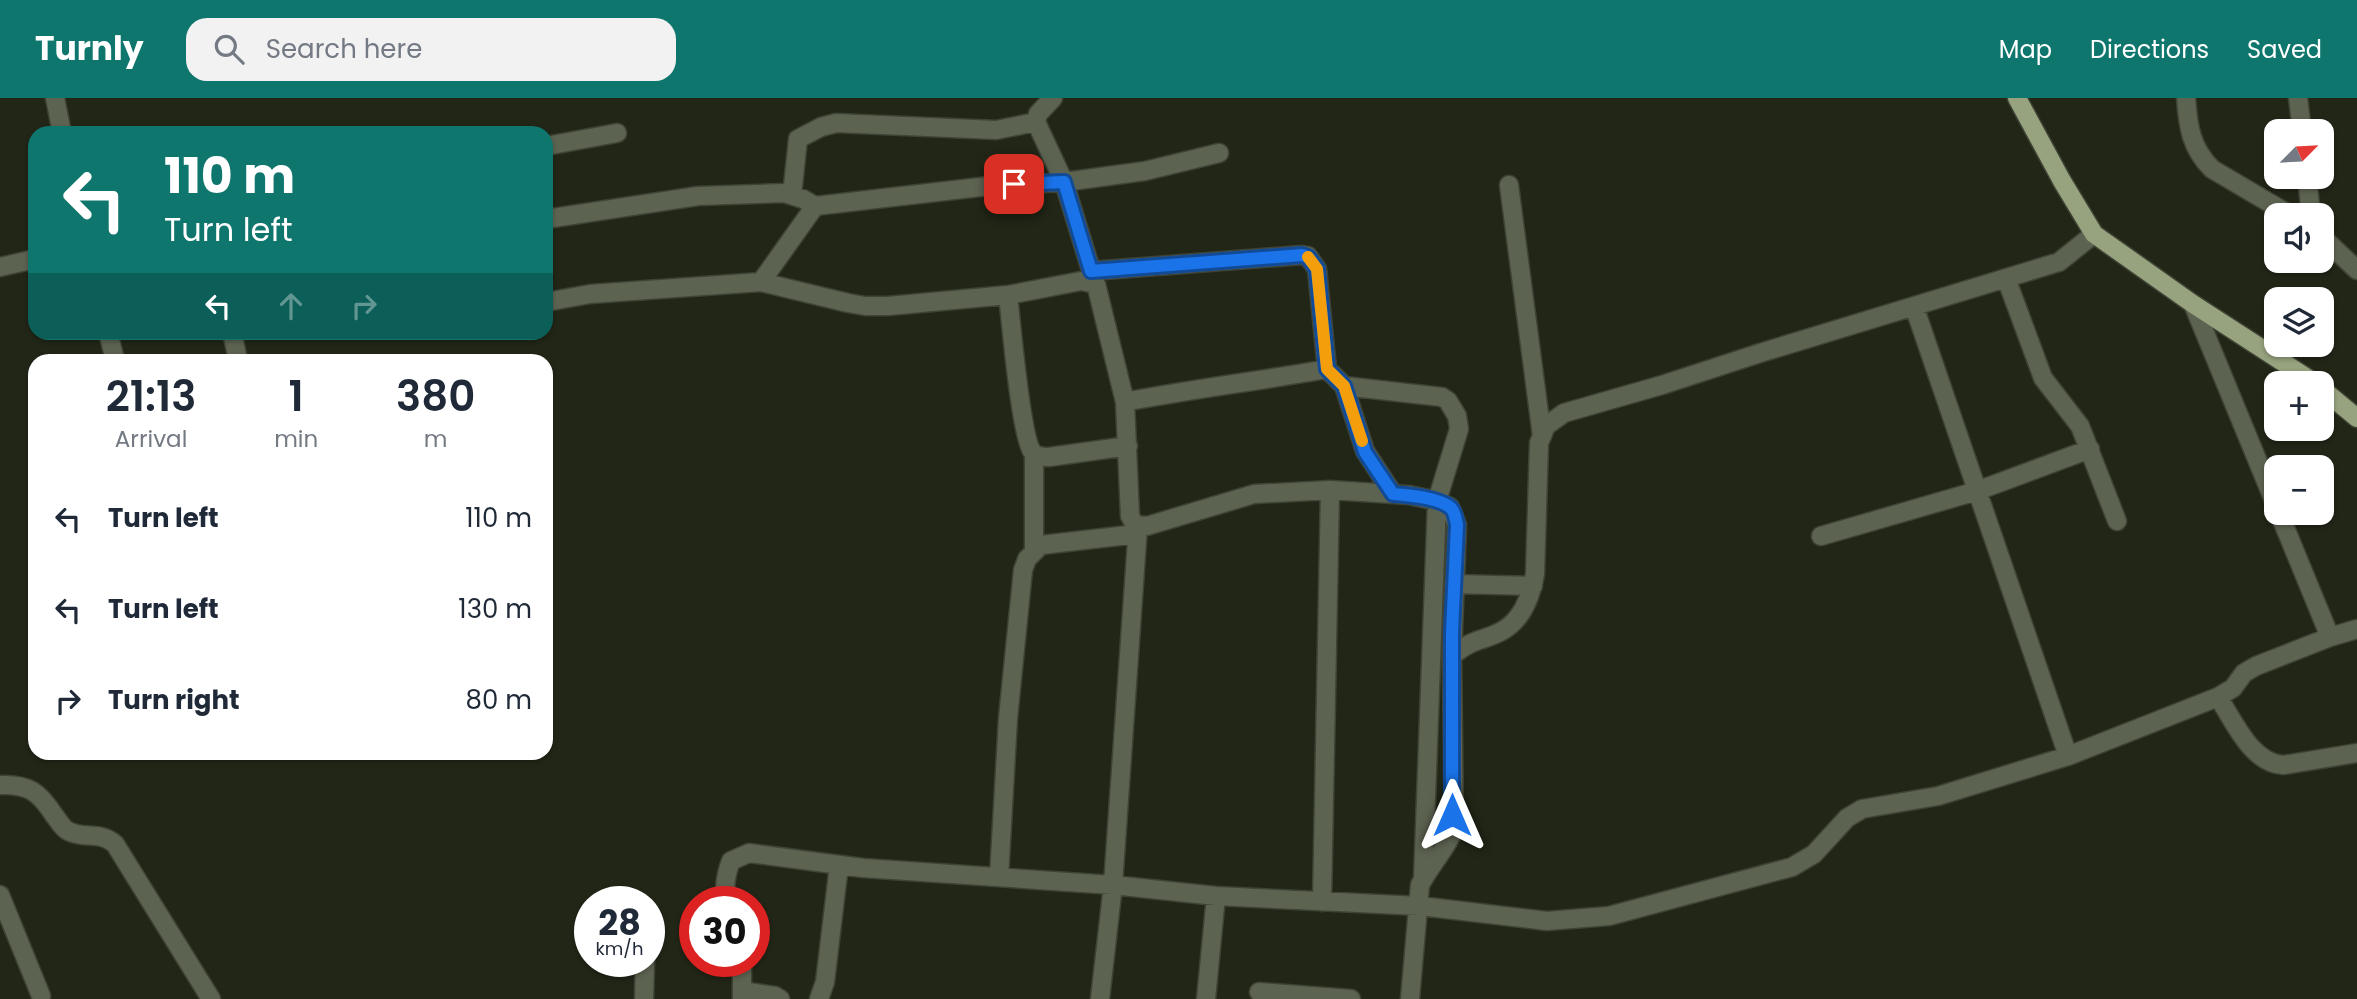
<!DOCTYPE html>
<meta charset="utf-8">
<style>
:root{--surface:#fff;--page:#f2f2f3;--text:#1f2937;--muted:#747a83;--accent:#0f766e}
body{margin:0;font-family:Poppins,sans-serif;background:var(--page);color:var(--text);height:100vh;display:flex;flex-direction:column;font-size:26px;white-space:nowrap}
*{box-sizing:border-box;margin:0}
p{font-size:23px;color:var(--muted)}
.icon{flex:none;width:38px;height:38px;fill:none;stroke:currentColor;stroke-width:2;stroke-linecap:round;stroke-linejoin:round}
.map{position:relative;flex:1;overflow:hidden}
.sheet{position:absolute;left:28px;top:256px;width:525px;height:406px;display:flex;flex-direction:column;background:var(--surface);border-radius:21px;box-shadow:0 2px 5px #0004}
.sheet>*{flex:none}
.hud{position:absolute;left:28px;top:28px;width:525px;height:214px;border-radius:21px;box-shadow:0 2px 5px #0004;background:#0f766e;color:#fff;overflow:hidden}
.needle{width:46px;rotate:66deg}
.fabs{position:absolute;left:2264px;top:21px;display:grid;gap:14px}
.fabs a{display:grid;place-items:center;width:70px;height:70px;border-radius:14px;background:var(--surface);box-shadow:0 2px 5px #0004;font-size:35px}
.speed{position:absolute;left:574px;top:788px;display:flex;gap:14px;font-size:35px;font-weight:700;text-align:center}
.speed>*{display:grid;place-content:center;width:91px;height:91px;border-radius:50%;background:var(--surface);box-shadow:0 2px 5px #0004;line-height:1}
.speed small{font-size:18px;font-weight:400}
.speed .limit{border:10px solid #d22;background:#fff;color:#111}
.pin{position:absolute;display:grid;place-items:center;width:60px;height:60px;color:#fff;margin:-30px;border-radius:14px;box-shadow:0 4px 10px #0006}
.me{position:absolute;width:77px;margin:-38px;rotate:0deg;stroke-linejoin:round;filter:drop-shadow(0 0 5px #0008)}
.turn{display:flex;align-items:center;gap:24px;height:147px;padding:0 21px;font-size:32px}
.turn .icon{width:91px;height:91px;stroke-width:2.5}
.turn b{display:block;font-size:49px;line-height:60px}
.lanes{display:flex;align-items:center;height:66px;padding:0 21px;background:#0003;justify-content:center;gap:35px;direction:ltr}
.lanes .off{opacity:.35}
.eta{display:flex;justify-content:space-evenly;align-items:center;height:119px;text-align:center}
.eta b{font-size:42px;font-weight:600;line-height:49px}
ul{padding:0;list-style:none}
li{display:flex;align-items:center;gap:21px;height:91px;padding:0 21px}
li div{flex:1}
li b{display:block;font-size:26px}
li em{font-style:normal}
header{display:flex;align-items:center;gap:42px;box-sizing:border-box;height:98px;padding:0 35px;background:var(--accent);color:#fff}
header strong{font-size:33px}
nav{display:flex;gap:38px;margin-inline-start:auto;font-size:24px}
.search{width:490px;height:63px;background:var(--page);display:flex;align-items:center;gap:18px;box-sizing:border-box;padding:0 24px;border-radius:21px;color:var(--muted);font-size:26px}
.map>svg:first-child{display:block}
</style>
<header>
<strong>Turnly</strong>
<div class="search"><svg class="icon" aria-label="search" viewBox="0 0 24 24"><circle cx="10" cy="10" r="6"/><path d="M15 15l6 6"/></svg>Search here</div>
<nav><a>Map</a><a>Directions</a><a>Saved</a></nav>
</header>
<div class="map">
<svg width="2357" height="901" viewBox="0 0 2357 901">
<rect width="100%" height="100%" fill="#212617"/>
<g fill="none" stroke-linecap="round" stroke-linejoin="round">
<g stroke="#3e4335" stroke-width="21">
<path id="minor" d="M55,0L62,35
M1053,0L1038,16L1036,24L1064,84L1094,182
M2186,0C2188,29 2191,50 2212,71L2290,117
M2298,0L2302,33
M546,48L617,35
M2307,79L2311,117
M1509,87L1542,338
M792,97L798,41L821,29L836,25L996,32L1036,24
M546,121L698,98L784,95L803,101L815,108L989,88L1064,84L1145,73L1219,55
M2322,139L2357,172
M0,169L35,161
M1091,173L1302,157L1308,158L1317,171L1327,271
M2006,180L2043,280L2080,328L2117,423
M761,184L815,108
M1008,197C1011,223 1021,341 1033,355C1038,359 1043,359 1049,359L1128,348
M546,204L590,196L761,184L848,205L865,208H888L1008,197L1081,183L1096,186L1125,304L1130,418L1135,427L1147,428L1254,396L1330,392L1409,397L1437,403L1450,409L1457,427L1452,558
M2193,206L2277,410
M1914,208L2068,658
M108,234L115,262
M232,234L238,262
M1344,288L1365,353L1393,396
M1125,304C1192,291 1260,283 1327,271L1344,288L1442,299L1448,303L1457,318L1459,331L1437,403L1423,781
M2279,415L2330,539
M1821,438L1977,393L2090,351
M1034,453V356
M1454,486L1533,488
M2218,599C2234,623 2251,665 2283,667L2357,655
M0,687C29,686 39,694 54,717C59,723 62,730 68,733C85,742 98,732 115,746L211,901
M999,779L1008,620L1023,472L1027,461L1041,447L1137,436
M0,797L41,898
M727,803C723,789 726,776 731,763L749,755L863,770L1113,787L1216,798L1420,808L1547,823L1609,818L1792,769L1814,756L1847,720L1862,711L1938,698L2068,658L2218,599L2233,590L2244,575L2256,568L2330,539L2357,531
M1322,804L1330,392
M742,893L775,898L780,901
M1259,894L1351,901
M644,901L645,863
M742,901V863
M819,901L825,884L839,767
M1100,901L1113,787L1138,428
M1206,901L1216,798
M1410,901L1420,787C1430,767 1446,752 1454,731L1452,558C1473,540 1481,544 1502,533C1522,522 1531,498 1535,476L1539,345L1546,328L1564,315L1662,287L1760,255L2059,164L2094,136"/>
</g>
<g stroke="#3e4335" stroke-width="21">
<path id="major" d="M2017,0L2062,83L2094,136L2193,206L2315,285
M2322,291L2357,320"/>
</g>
<use href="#minor" stroke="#5d6351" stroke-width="18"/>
<use href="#major" stroke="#97a37e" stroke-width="18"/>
</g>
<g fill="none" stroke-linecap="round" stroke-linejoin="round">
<g stroke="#114b97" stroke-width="18">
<path id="route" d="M1014,86L1064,84L1091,173L1302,157L1308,159L1317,171L1327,271L1344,288L1365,354L1393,396C1407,397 1440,400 1451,410C1455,414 1456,422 1457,427L1452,534V717"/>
</g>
<use href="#route" stroke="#1a73e8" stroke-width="12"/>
<path stroke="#f59e0b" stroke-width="12" d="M1308,159L1317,171L1327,271L1344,288L1362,343"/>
</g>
</svg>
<div class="fabs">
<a><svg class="needle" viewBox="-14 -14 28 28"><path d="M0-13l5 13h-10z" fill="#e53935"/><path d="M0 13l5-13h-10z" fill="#747a83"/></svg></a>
<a><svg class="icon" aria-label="sound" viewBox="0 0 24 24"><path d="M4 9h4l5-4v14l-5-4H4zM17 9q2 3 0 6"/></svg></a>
<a><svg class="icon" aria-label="layers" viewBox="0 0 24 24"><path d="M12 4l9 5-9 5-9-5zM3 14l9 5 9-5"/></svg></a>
<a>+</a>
<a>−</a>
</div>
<div class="speed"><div>28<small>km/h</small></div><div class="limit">30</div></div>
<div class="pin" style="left:1014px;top:86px;background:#d93025"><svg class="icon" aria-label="arrive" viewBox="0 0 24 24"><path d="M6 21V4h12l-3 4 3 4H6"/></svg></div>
<svg class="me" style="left:1452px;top:717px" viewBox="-20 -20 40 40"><path d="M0-17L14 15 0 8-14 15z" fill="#1a73e8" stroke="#fff" stroke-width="4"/></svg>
<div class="hud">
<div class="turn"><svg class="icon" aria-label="left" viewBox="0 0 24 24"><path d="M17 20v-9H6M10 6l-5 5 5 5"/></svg><div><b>110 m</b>Turn left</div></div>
<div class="lanes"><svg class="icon" aria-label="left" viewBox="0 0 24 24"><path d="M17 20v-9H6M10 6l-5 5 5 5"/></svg><svg class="icon off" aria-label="ahead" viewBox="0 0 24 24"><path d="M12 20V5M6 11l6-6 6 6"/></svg><svg class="icon off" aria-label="right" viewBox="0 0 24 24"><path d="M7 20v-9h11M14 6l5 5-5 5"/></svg></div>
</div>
<section class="sheet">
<div class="eta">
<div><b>21:13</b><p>Arrival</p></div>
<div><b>1</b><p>min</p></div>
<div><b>380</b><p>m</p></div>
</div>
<ul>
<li><svg class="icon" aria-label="left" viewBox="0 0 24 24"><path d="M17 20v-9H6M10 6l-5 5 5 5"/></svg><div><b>Turn left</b></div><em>110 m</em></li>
<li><svg class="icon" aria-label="left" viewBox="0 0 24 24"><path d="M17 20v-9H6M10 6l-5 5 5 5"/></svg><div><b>Turn left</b></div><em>130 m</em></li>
<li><svg class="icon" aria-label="right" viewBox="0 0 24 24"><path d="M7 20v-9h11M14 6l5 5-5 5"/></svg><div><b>Turn right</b></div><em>80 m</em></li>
</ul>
</section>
</div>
